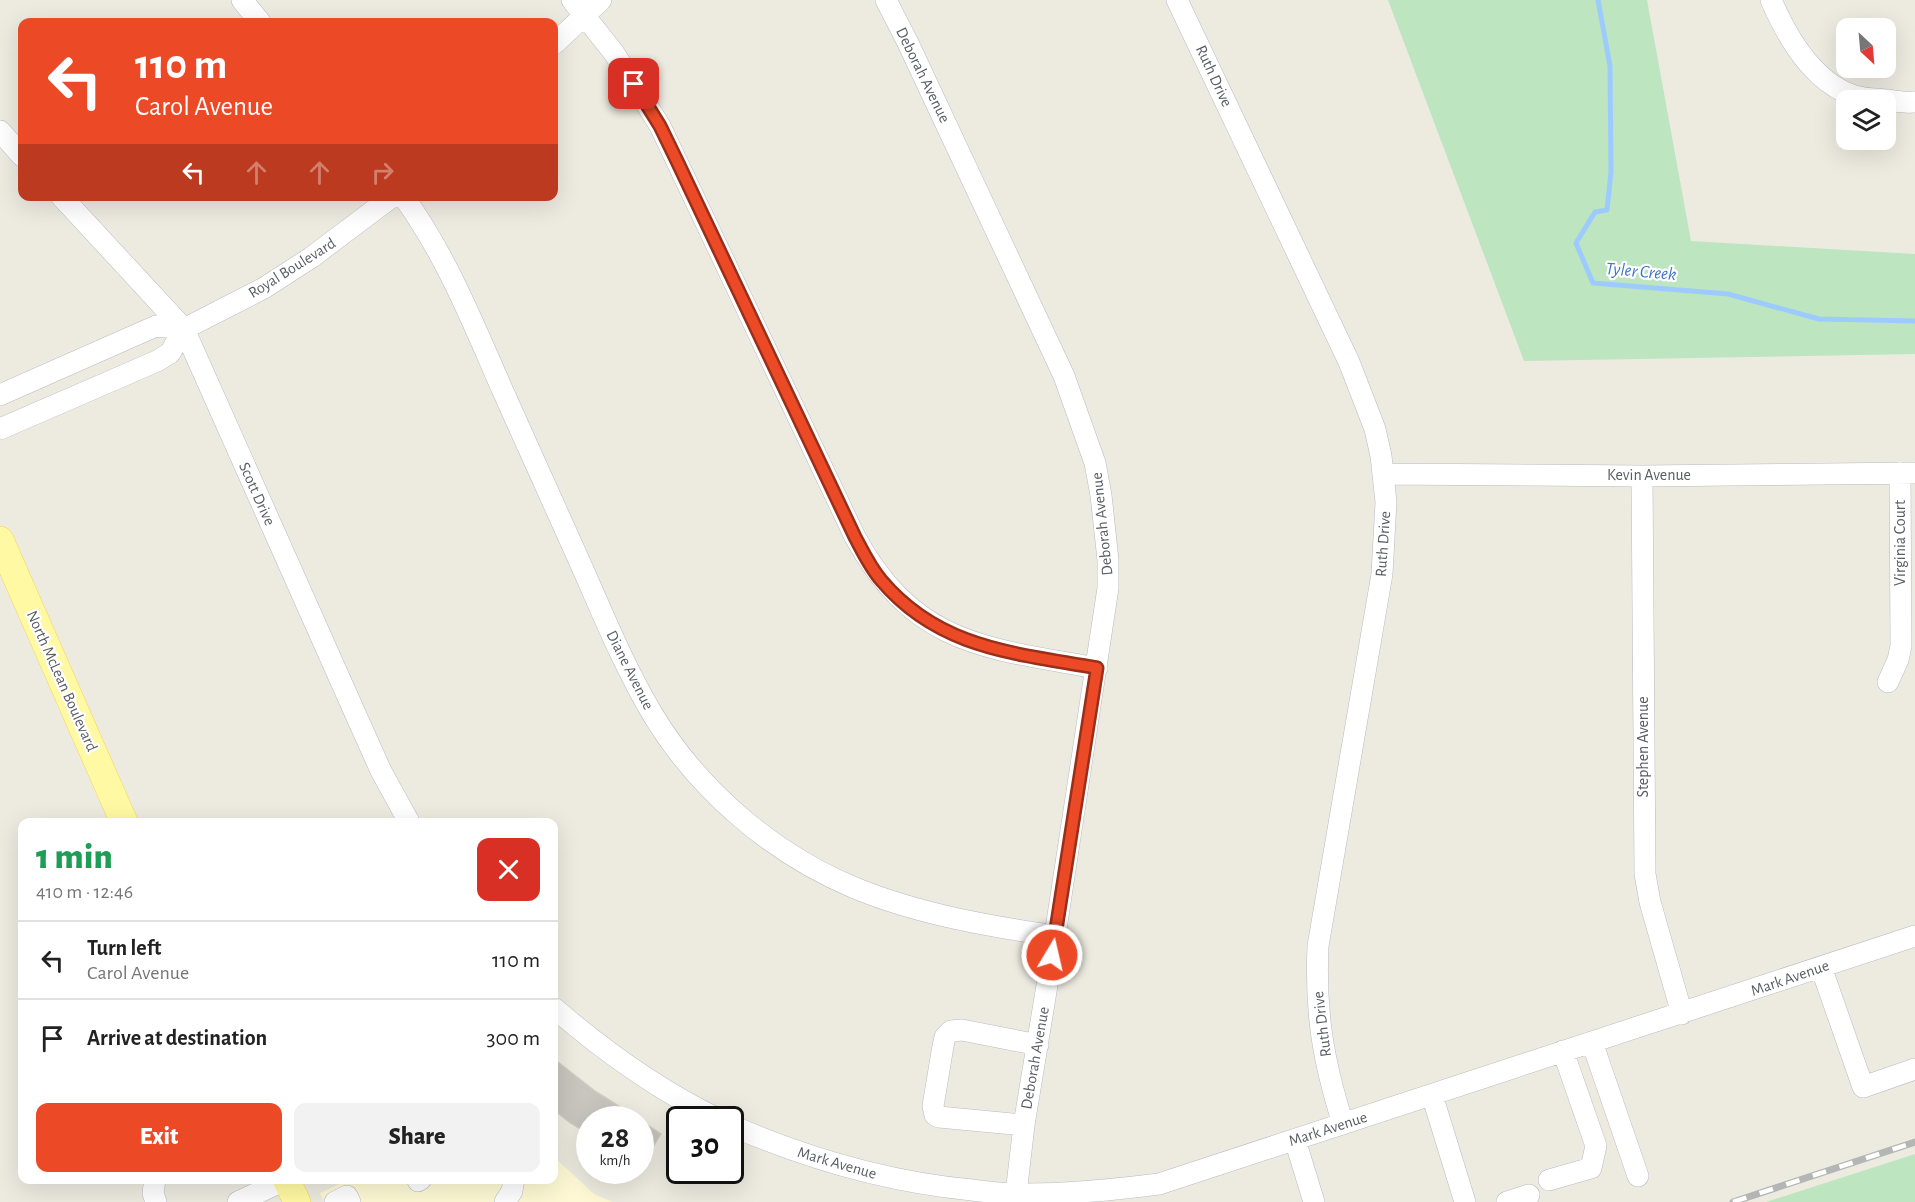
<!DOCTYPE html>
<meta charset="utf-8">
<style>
:root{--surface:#fff;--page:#f2f2f2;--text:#222;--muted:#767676;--line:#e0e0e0;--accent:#ec4927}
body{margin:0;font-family:"Alegreya Sans",sans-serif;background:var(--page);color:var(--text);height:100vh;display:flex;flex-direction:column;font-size:22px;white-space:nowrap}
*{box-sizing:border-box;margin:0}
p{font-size:20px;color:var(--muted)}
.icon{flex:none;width:33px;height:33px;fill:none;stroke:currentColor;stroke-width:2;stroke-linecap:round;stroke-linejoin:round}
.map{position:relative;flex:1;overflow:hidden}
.details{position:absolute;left:18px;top:818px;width:540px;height:366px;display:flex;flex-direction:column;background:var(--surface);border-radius:12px;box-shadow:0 6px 24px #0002}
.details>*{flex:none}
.top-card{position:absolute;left:18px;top:18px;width:540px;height:183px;border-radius:12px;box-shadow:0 6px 24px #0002;background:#ec4927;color:#fff;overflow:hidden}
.needle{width:39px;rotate:154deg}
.fabs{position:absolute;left:1836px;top:18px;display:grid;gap:12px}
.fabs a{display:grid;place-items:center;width:60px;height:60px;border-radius:12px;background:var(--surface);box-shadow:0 6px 24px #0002;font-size:30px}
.speed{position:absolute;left:576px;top:1106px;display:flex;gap:12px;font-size:30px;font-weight:700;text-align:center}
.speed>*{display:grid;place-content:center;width:78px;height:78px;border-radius:50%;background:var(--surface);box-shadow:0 6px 24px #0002;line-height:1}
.speed small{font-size:15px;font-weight:400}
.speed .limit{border:3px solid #111;border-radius:9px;background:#fff;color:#111}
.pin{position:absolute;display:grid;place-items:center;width:51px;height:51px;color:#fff;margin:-26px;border-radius:12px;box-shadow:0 3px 9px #0006}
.me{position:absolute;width:66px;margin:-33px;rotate:9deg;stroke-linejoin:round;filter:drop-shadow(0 0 4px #0008)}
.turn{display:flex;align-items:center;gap:21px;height:126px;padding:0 18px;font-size:27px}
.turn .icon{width:78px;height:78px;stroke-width:2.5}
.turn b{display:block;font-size:42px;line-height:51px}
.lanes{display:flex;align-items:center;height:57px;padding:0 18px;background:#0003;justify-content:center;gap:30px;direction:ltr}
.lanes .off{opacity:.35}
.round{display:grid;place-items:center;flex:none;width:63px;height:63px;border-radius:12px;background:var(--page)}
.head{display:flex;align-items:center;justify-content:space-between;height:102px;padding:0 18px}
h1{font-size:36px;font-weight:800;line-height:45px;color:#1e9e55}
.action{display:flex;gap:12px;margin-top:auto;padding:12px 18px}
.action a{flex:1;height:69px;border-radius:12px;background:var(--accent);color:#fff;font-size:24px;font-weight:800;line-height:69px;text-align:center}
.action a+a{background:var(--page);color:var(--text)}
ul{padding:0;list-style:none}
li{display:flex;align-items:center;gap:18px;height:78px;padding:0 18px;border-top:2px solid var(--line)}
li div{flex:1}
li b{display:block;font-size:22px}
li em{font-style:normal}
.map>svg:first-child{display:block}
</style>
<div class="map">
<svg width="1915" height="1202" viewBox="0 0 1915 1202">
<rect width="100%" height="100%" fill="#edebe0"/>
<path fill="#fef9d4" d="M554,1157L594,1194L613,1202H324L320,1193L349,1179H554Z"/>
<path fill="#bce5c0" d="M1388,0H1647L1691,241L1915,254V354L1524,361Z
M1915,1154V1202H1766Z"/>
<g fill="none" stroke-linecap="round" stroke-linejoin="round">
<path stroke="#9ecbff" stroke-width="5" d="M1598,0L1610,66L1611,172L1607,210L1595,212L1576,243L1593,283L1728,294L1819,319L1915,321"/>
</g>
<path fill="#c7c5be" stroke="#d1cdbf" stroke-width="1.5" d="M554,1059L595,1091L639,1119H590V1135L569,1122L554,1110Z
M640,1120L661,1134L640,1167Z"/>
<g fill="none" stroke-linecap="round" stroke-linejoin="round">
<g stroke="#b8bac0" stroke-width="22">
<path id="minor" d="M242,0L260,22
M572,0L614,53L660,126L855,537C915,646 986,648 1097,668
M886,0L908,43L1064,376L1095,463L1101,495L1108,560V588L1052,955L1024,1125L1016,1194
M1177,0L1349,362L1375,429L1381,456L1386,502L1382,574L1318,946C1315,1013 1323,1060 1343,1124
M1771,0C1787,37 1813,83 1855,96C1865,99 1877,99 1887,100C1896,101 1906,103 1915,102
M554,44L601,0
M0,131L22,156
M61,196L184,329L355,713L381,771L409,822
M403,196C446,255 473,323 502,389C529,448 555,508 582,567C604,617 625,668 653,715C699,791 773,854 855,888C918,914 988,926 1055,936
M0,395L156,326L184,329L264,288L312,257L393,196
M0,429L157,361L170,353L184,329
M1383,474L1642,476L1915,473
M1642,476L1645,874L1650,902L1682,1014
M1888,682L1898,660L1901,646L1900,473
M1821,967L1863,1087L1915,1069
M554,1008C604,1051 658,1090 718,1119
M1592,1042L1638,1176
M1432,1095L1465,1202
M730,1125C808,1159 888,1182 972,1190C987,1192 1003,1194 1018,1194C1065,1195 1112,1190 1159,1184L1915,936
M1024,1125L939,1117L935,1115L933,1106L943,1046L945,1037L951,1031L962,1030L1038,1045
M1295,1140L1314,1202
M155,1179L153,1193L156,1202
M1549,1180L1591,1168L1596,1146L1563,1051
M418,1181L421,1179
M238,1202L287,1179
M335,1202L347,1196L350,1202
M505,1202L512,1191L514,1179
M1507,1202L1529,1195"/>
</g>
<g stroke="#f4d652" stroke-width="28">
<path id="major" d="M0,540L124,822
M286,1179L297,1202"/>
</g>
<use href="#minor" stroke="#fff" stroke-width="21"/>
<use href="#major" stroke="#fff9a3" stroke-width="27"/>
<g stroke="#b4b5b5" stroke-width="7">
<path id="rail" d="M1733,1202L1915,1142"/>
</g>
<use href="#rail" stroke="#fff" stroke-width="4.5" stroke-dasharray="14" stroke-linecap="butt"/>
</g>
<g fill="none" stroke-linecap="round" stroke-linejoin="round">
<g stroke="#992f19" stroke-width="15">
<path id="route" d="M634,84L660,126L677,161L855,537C863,552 870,567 881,580C939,649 1015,653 1097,668L1052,955"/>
</g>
<use href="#route" stroke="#ec4927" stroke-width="10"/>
</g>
<g text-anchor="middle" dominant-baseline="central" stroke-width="4.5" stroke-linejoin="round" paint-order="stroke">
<g font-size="16" fill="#595c62" stroke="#fff">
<text transform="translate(923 75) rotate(64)">Deborah Avenue</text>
<text transform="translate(1214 76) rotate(65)">Ruth Drive</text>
<text transform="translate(292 268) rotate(-32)">Royal Boulevard</text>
<text x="1649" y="475">Kevin Avenue</text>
<text transform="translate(257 494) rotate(66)">Scott Drive</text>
<text transform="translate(1102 524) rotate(-96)">Deborah Avenue</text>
<text transform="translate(1900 543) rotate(-90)">Virginia Court</text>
<text transform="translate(1383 544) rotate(-86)">Ruth Drive</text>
<text transform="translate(630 670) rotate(63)">Diane Avenue</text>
<text transform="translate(62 681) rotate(66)">North McLean Boulevard</text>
<text transform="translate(1643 747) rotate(-90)">Stephen Avenue</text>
<text transform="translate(1790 978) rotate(-19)">Mark Avenue</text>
<text transform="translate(1322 1024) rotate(-97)">Ruth Drive</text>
<text transform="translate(1035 1058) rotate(-80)">Deborah Avenue</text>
<text transform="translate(1328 1129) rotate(-18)">Mark Avenue</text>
<text transform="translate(837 1163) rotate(16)">Mark Avenue</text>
</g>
<g font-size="18" font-style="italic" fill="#3f73c4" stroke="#fff">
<text transform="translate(1641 272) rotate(5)">Tyler Creek</text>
</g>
</g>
</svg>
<div class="fabs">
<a><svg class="needle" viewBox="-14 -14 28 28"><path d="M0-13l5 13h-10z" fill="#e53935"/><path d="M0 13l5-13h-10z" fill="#767676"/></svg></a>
<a><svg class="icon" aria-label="layers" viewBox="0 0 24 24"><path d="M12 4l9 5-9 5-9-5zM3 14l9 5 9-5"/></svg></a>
</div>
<div class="speed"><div>28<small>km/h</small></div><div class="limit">30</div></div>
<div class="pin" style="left:634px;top:84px;background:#d93025"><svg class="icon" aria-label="arrive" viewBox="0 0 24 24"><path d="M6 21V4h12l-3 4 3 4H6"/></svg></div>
<svg class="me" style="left:1052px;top:955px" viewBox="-20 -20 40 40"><circle r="17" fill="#ec4927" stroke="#fff" stroke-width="3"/><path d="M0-11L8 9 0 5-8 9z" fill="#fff"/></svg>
<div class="top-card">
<div class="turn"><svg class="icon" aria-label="left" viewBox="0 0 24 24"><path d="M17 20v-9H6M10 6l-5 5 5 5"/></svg><div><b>110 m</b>Carol Avenue</div></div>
<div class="lanes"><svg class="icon" aria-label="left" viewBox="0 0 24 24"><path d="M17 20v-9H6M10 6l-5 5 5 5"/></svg><svg class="icon off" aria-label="ahead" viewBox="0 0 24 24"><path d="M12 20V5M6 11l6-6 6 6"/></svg><svg class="icon off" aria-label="ahead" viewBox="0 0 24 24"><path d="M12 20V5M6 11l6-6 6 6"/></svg><svg class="icon off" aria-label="right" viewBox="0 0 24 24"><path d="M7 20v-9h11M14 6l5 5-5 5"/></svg></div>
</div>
<section class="details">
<div class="head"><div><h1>1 min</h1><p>410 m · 12:46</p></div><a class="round" style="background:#d93025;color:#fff"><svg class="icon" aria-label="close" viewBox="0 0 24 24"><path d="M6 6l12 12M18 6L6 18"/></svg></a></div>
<ul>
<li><svg class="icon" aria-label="left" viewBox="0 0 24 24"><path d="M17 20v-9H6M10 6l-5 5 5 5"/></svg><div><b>Turn left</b><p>Carol Avenue</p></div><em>110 m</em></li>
<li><svg class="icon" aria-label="arrive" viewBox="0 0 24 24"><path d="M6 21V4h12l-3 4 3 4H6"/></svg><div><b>Arrive at destination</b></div><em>300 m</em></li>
</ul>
<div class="action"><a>Exit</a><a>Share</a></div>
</section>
</div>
